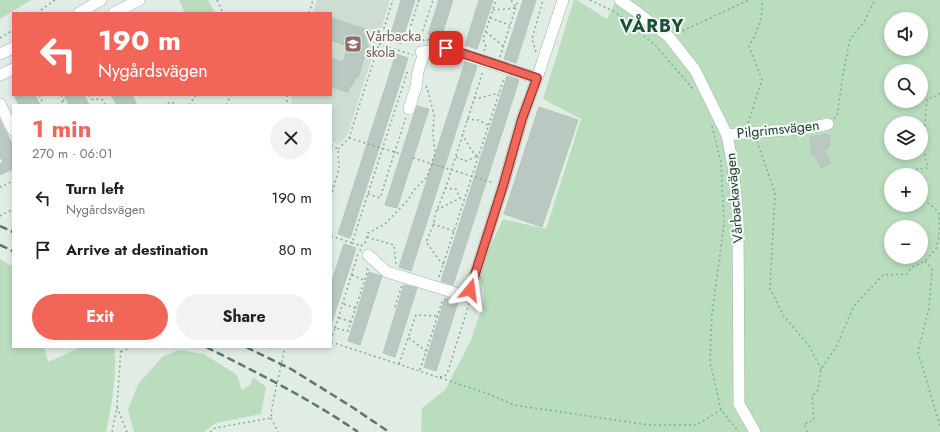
<!DOCTYPE html>
<meta charset="utf-8">
<style>
:root{--surface:#fff;--page:#f2f2f2;--text:#222;--muted:#767676;--accent:#f26559}
body{margin:0;font-family:Jost,sans-serif;background:var(--page);color:var(--text);height:100vh;display:flex;flex-direction:column;font-size:15px;white-space:nowrap}
*{box-sizing:border-box;margin:0}
p{font-size:13px;color:var(--muted)}
.icon{flex:none;width:22px;height:22px;fill:none;stroke:currentColor;stroke-width:2;stroke-linecap:round;stroke-linejoin:round}
.map{position:relative;flex:1;overflow:hidden}
.details{position:absolute;left:12px;top:104px;width:320px;height:244px;display:flex;flex-direction:column;background:var(--surface);border-radius:0px;box-shadow:0 2px 6px #0003}
.details>*{flex:none}
.guide{position:absolute;left:12px;top:12px;width:320px;height:84px;border-radius:0px;box-shadow:0 2px 6px #0003;background:#f26559;color:#fff;overflow:hidden}
.tools{position:absolute;left:884px;top:12px;display:grid;gap:8px}
.tools a{display:grid;place-items:center;width:44px;height:44px;border-radius:50%;background:var(--surface);box-shadow:0 2px 6px #0003;font-size:20px}
.pin{position:absolute;display:grid;place-items:center;width:34px;height:34px;color:#fff;margin:-17px;border-radius:8px;box-shadow:0 2px 6px #0006}
.me{position:absolute;width:44px;margin:-22px;rotate:16deg;stroke-linejoin:round;filter:drop-shadow(0 0 3px #0008)}
.turn{display:flex;align-items:center;gap:14px;height:84px;padding:0 20px;font-size:18px}
.turn .icon{width:52px;height:52px;stroke-width:2.5}
.turn b{display:block;font-size:28px;line-height:34px}
.round{display:grid;place-items:center;flex:none;width:42px;height:42px;border-radius:21px;background:var(--page)}
.head{display:flex;align-items:center;justify-content:space-between;height:68px;padding:0 20px}
h1{font-size:24px;font-weight:700;line-height:30px;color:var(--accent)}
.button{display:flex;gap:8px;margin-top:auto;padding:8px 20px}
.button a{flex:1;height:46px;border-radius:24px;background:var(--accent);color:#fff;font-size:16px;font-weight:700;line-height:46px;text-align:center}
.button a+a{background:var(--page);color:var(--text)}
ul{padding:0;list-style:none}
li{display:flex;align-items:center;gap:12px;height:52px;padding:0 20px}
li div{flex:1}
li b{display:block;font-size:15px}
li em{font-style:normal}
.map>svg:first-child{display:block}
</style>
<div class="map">
<svg width="940" height="432" viewBox="0 0 940 432">
<rect width="100%" height="100%" fill="#e1ece5"/>
<path fill="#cfdcd4" d="M317,0H390L347,136L338,145L331,141V105H292L291,95H331V13H313Z"/>
<path fill="#baddbe" fill-rule="evenodd" d="M0,0H31L0,19Z
M179,0H208L215,13H185Z
M574,0H577L607,19L616,0H940V432H421L422,408L445,390L471,340L484,301V289L477,274L503,219L546,229L581,119L543,99ZM891,19H921V49H891ZM891,71H921V101H891ZM891,123H921V153H891ZM891,175H921V205H891ZM891,227H921V257H891Z
M0,259L13,267V347H44L48,362L77,349V347H114C118,372 111,407 106,432H0Z
M179,350L204,354L237,375L242,390L250,385L253,377L266,387L261,414L216,423L204,432H134L128,410L138,384L162,357Z"/>
<path fill="#b9c9c1" stroke="#b4c5bb" d="M401,0H415L401,44L389,40Z
M439,0H453L441,38L428,34Z
M479,0H493L477,49L465,45Z
M523,0H536L516,63L504,59Z
M331,18L368,30L365,37L368,38L366,44L368,45L358,78L356,77L352,86H350L348,92L331,87V58L343,62L348,46L331,40Z
M396,54L408,58L350,238L338,234Z
M465,62L477,66L411,271L399,267Z
M507,76L519,80L453,285L441,281Z
M14,95H35L40,105H19Z
M64,95H84L89,105H69Z
M111,95H132L137,105H117Z
M417,106L429,109L397,208L385,205L414,114Z
M539,107L578,120L542,227L504,214Z
M0,120L13,146V169L0,175V164L3,162L0,157Z
M827,134V136L830,135V146H828V149L824,150L831,163L821,168L815,155L812,156L810,137Z
M344,244L356,248L332,322H331V284Z
M369,272L382,276L360,345L348,341Z
M404,285L417,288L395,357L383,353Z
M445,298L458,302L436,371L424,367Z"/>
<g fill="none" stroke-linecap="round" stroke-linejoin="round">
<g stroke="#a4b4ab" stroke-width="12">
<path id="minor" d="M620,0L637,12L669,37L695,70L727,135L733,166L738,218L739,404L755,432
M79,13L101,0
M114,13L139,0
M0,54L13,48
M0,75L13,69
M0,104L13,130
M409,109L416,87L418,71L423,56L421,52L446,49L537,78
M727,135L745,133L804,129L828,124
M368,255L387,272L456,293L463,294L470,290L503,186L522,119L537,78L563,0"/>
</g>
<path stroke="#81af9a" stroke-width="1.5" stroke-dasharray="2 3" stroke-linecap="butt" d="M217,0L223,13
M419,0L409,32L421,36L424,41L431,39L436,41
M590,0L615,12L656,46L693,89
M493,10L516,8L511,0
M37,13L55,0
M309,13L313,0
M490,18L510,25
M486,32L503,46
M678,33L749,0
M421,36L433,0
M0,38L13,30
M379,44L413,55
M484,51L486,47L483,39L496,0
M536,52L532,39L543,0
M500,57L518,0
M39,95L44,105
M61,95L66,105
M89,95L91,99L94,100L98,99L103,100L105,104
M287,95V105
M474,97L479,98L499,93
M57,105L64,101
M163,105L171,102L178,105
M189,105L196,95
M226,105L231,95
M467,119L478,120L488,125
M834,119L837,116L843,74L850,39L864,22L875,0
M748,123L762,80L749,46C758,29 763,20 762,0
M712,126L721,163L724,224L712,314L710,362L721,410L739,432
M462,134L474,154L478,156
M349,138L401,154
M757,141L775,193L770,289L784,316L809,346L821,369
M331,145L338,149L339,169L331,196
M338,149L349,138L393,0
M456,157L465,161L478,156
M413,158L494,183
M915,175L917,169L928,168L923,146L927,99L939,95L940,92
M0,186L1,187L13,181
M445,188L456,189L460,198L464,199
M368,194L380,198L406,117
M437,210L460,198
M0,216L13,209
M433,224L454,231
M331,236L352,243L408,70
M367,237L394,245L396,265
M352,243L361,246
M360,251L361,246L365,243L368,233L385,224L408,200L414,190L427,177L435,153L433,135L434,115L427,87H424
M925,261L932,269L929,308L918,352L940,426
M444,264L440,261L426,242L433,226L436,212L445,190L483,71
M352,275L364,280
M439,277L504,78
M344,304L355,308
M395,307L402,285
M339,318L351,322
M335,328L358,254
M409,338L426,351
M331,340L335,328L348,331L368,270L366,266
M331,342L489,394L514,405L649,425H696L721,410
M267,347L271,349L272,347
M121,352L132,347
M399,364L416,315L438,316
M420,370L443,299
M440,377L445,376L448,371L469,304L466,303
M117,407L127,432
M271,418L278,432
M112,432L117,407L121,347
M210,432L215,428L271,418L272,407L285,347
M807,432L804,424L814,420L812,396L818,390L821,369L836,347L854,306L883,275L907,274L912,267L925,261L936,249L939,237V214L934,207L921,199"/>
<use href="#minor" stroke="#fff" stroke-width="11"/>
<path stroke="#5c786c" stroke-width="2.5" stroke-dasharray="8 4" stroke-linecap="butt" d="M0,226L13,232
M0,245L13,251
M206,347C258,373 310,399 358,432
M246,347L291,369L352,407L389,432"/>
</g>
<g fill="none" stroke-linecap="round" stroke-linejoin="round">
<g stroke="#9d423a" stroke-width="10">
<path id="route" d="M446,48L537,78L522,119L503,186L470,290"/>
</g>
<use href="#route" stroke="#f26559" stroke-width="7"/>
</g>
<defs>
<g id="school-square" transform="scale(0.9)"><rect x="-9" y="-9" width="18" height="18" rx="4" fill="#8d6e63" stroke="#f2f8f4"/><path d="M0-5L7-2L0 1L-7-2ZM-4 1L0 2.5L4 1V4Q0 6-4 4Z" fill="#fff"/></g>
</defs>
<g fill-rule="evenodd">
<use href="#school-square" x="353" y="44"/>
</g>
<g text-anchor="middle" dominant-baseline="central" stroke-width="4" stroke-linejoin="round" paint-order="stroke">
<g font-size="14" fill="#785e54" stroke="#f2f8f4" text-anchor="start">
<text x="366" y="36">Vårbacka<tspan x="366" dy="16">skola</tspan></text>
</g>
<g font-size="14" fill="#213d31" stroke="#f2f8f4">
<text transform="translate(778 129) rotate(-6)">Pilgrimsvägen</text>
<text transform="translate(734 198) rotate(-95)">Vårbackavägen</text>
</g>
<g font-size="18" font-weight="bold" letter-spacing="1" fill="#1d4f3b" stroke="#f2f8f4">
<text x="652" y="26">VÅRBY</text>
</g>
</g>
</svg>
<div class="tools">
<a><svg class="icon" aria-label="sound" viewBox="0 0 24 24"><path d="M4 9h4l5-4v14l-5-4H4zM17 9q2 3 0 6"/></svg></a>
<a><svg class="icon" aria-label="search" viewBox="0 0 24 24"><circle cx="10" cy="10" r="6"/><path d="M15 15l6 6"/></svg></a>
<a><svg class="icon" aria-label="layers" viewBox="0 0 24 24"><path d="M12 4l9 5-9 5-9-5zM3 14l9 5 9-5"/></svg></a>
<a>+</a>
<a>−</a>
</div>
<div class="pin" style="left:446px;top:48px;background:#d93025"><svg class="icon" aria-label="arrive" viewBox="0 0 24 24"><path d="M6 21V4h12l-3 4 3 4H6"/></svg></div>
<svg class="me" style="left:470px;top:290px" viewBox="-20 -20 40 40"><path d="M0-17L14 15 0 8-14 15z" fill="#f26559" stroke="#fff" stroke-width="4"/></svg>
<div class="guide">
<div class="turn"><svg class="icon" aria-label="left" viewBox="0 0 24 24"><path d="M17 20v-9H6M10 6l-5 5 5 5"/></svg><div><b>190 m</b>Nygårdsvägen</div></div>
</div>
<section class="details">
<div class="head"><div><h1>1 min</h1><p>270 m · 06:01</p></div><a class="round"><svg class="icon" aria-label="close" viewBox="0 0 24 24"><path d="M6 6l12 12M18 6L6 18"/></svg></a></div>
<ul>
<li><svg class="icon" aria-label="left" viewBox="0 0 24 24"><path d="M17 20v-9H6M10 6l-5 5 5 5"/></svg><div><b>Turn left</b><p>Nygårdsvägen</p></div><em>190 m</em></li>
<li><svg class="icon" aria-label="arrive" viewBox="0 0 24 24"><path d="M6 21V4h12l-3 4 3 4H6"/></svg><div><b>Arrive at destination</b></div><em>80 m</em></li>
</ul>
<div class="button"><a>Exit</a><a>Share</a></div>
</section>
</div>
